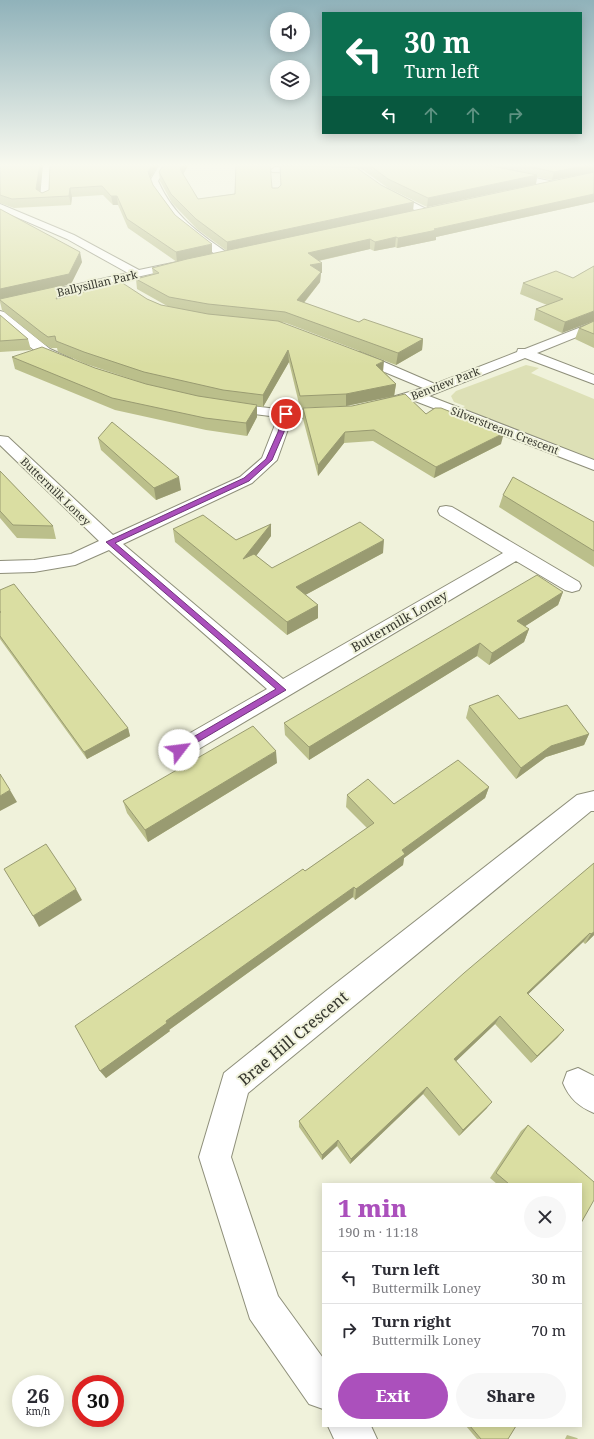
<!DOCTYPE html>
<meta charset="utf-8">
<style>
:root{--surface:#fff;--page:#f7f7f7;--text:#2b2b33;--muted:#7c7c81;--line:#e1e1e2;--accent:#ab50bc}
body{margin:0;font-family:"Noto Serif",serif;background:var(--page);color:var(--text);height:100vh;display:flex;flex-direction:column;font-size:15px;white-space:nowrap}
*{box-sizing:border-box;margin:0}
p{font-size:13px;color:var(--muted)}
.icon{flex:none;width:22px;height:22px;fill:none;stroke:currentColor;stroke-width:2;stroke-linecap:round;stroke-linejoin:round}
.map{position:relative;flex:1;overflow:hidden}
.drawer{position:absolute;left:322px;top:1183px;width:260px;height:244px;display:flex;flex-direction:column;background:var(--surface);border-radius:0px;box-shadow:0 2px 10px #0003}
.drawer>*{flex:none}
.guide{position:absolute;left:322px;top:12px;width:260px;height:122px;border-radius:0px;box-shadow:0 2px 10px #0003;background:#0b6e4f;color:#fff;overflow:hidden}
.tools{position:absolute;left:270px;top:12px;display:grid;gap:8px}
.tools a{display:grid;place-items:center;width:40px;height:40px;border-radius:50%;background:var(--surface);box-shadow:0 2px 10px #0003;font-size:20px}
.speed{position:absolute;left:12px;top:1375px;display:flex;gap:8px;font-size:20px;font-weight:700;text-align:center}
.speed>*{display:grid;place-content:center;width:52px;height:52px;border-radius:50%;background:var(--surface);box-shadow:0 2px 10px #0003;line-height:1}
.speed small{font-size:10px;font-weight:400}
.speed .limit{border:6px solid #d22;background:#fff;color:#111}
.pin{position:absolute;display:grid;place-items:center;width:34px;height:34px;color:#fff;margin:-17px;border:2px solid #fff;border-radius:50%;box-shadow:0 1px 4px #0007}
.me{position:absolute;width:44px;margin:-22px;rotate:60deg;stroke-linejoin:round;filter:drop-shadow(0 0 3px #0008)}
.turn{display:flex;align-items:center;gap:14px;height:84px;padding:0 16px;font-size:18px}
.turn .icon{width:52px;height:52px;stroke-width:2.5}
.turn b{display:block;font-size:28px;line-height:34px}
.lanes{display:flex;align-items:center;height:38px;padding:0 16px;background:#0003;justify-content:center;gap:20px;direction:ltr}
.lanes .off{opacity:.35}
.round{display:grid;place-items:center;flex:none;width:42px;height:42px;border-radius:21px;background:var(--page)}
.overview{display:flex;align-items:center;justify-content:space-between;height:68px;padding:0 16px}
h1{font-size:24px;font-weight:800;line-height:30px;color:var(--accent)}
.primary-button{display:flex;gap:8px;margin-top:auto;padding:8px 16px}
.primary-button a{flex:1;height:46px;border-radius:24px;background:var(--accent);color:#fff;font-size:16px;font-weight:800;line-height:46px;text-align:center}
.primary-button a+a{background:var(--page);color:var(--text)}
ul{padding:0;list-style:none}
li{display:flex;align-items:center;gap:12px;height:52px;padding:0 16px;border-top:1px solid var(--line)}
li div{flex:1}
li b{display:block;font-size:15px}
li em{font-style:normal}
.map>svg:first-child{display:block}
</style>
<div class="map">
<svg width="594" height="1439" viewBox="0 0 594 1439">
<rect width="100%" height="100%" fill="#f0f2db"/>
<path fill="#dde0b6" d="M526,365L539,368L531,373L594,399V461L462,408L465,406L454,402L451,396L456,391Z"/>
<g fill="none" stroke-linecap="round" stroke-linejoin="round">
<g stroke="#8e8f7a" stroke-width="2">
<path id="minor" d="M43,164H51L50,198L45,201L40,198Z
M160,164H168L158,181C174,217 198,232 229,254L230,256L229,258C220,260 214,253 207,248C181,230 162,211 150,181Z
M456,164H472L554,182L558,185L554,188L460,167Z
M275,167H309L313,170L309,173L272,172L271,170Z
M387,189L430,211L432,213L427,216L424,215L384,194L382,192Z
M0,204L74,235L139,270L182,261L187,264L186,266L34,300L30,299L28,297L30,295L128,273L67,239L0,210Z
M0,311L4,312L50,349L72,359L74,362L72,365C51,370 15,334 0,321Z
M594,322V330L537,353L594,375V384L525,358L429,396L594,460V470L415,401L380,409L375,408L373,405L375,402L423,388L351,358L349,355L351,352H361L435,384L517,352L518,349H525Z
M227,403L286,410L334,409L339,410L341,413L339,416L334,417L292,418L277,460L252,483L123,544L283,679L503,553L440,515L438,511L440,507L446,506L452,507L579,582L581,586L579,590L572,592L565,590L516,561L187,756L179,759L171,756L168,750L171,744L267,689L109,550L75,565L34,572L0,573V561L34,560L71,554L99,541L0,445V436L8,437L113,535L240,477L262,458L278,417L222,410L220,407L222,404Z
M594,791V811H591L248,1093L231,1157L278,1296L323,1358V1409L309,1404L250,1319L199,1157L224,1073L326,991L577,795Z
M578,1068L594,1076V1113C579,1107 569,1098 563,1083L567,1072Z
M328,1426H371L377,1439H334Z"/>
</g>
<use href="#minor" fill="#fff" fill-rule="evenodd"/>
</g>
<path fill="#bbbf8b" fill-rule="evenodd" d="M0,164H43L39,191L42,193L49,190L50,164H159L150,178L153,185L175,215L212,254L227,251L197,229L172,203L160,181L159,172L164,164H189L183,174L198,199L272,188H278L281,185L280,164H594V172L552,180L537,177L536,184L427,207L388,188L363,170L357,168L413,211L594,172V202L436,237V240L397,248L395,247L374,251L370,249L319,261L322,273H321L320,282L304,303L359,322L423,339L422,350L396,365L286,323L281,322L383,371L396,384L394,396L346,406L300,408L289,362L263,407L257,406V417L247,436L206,430L115,410L15,369L12,357L95,368L146,384L86,364L58,352L57,348H51L44,344L2,310L0,302V209L82,262L71,284L63,286L65,296L147,299L161,305L169,307L137,289L136,279L153,274L152,268L177,262L128,228L118,205H113L103,195L72,197L71,205L14,208L0,203ZM318,166H349L353,167Z
M594,266L562,333L534,320L536,309L547,305L520,294L523,283L573,278Z
M0,315L28,339L31,350L0,352Z
M594,321V348L575,339L579,328Z
M303,408L426,414L501,444L434,478L373,441L344,443L318,476L303,419Z
M98,438L181,490L156,500L101,450Z
M0,471L53,526L56,539L17,538L0,518Z
M503,495L594,522V567L499,507Z
M271,524V536L256,556L272,568L383,553L305,595L318,605V618L287,635L175,542L173,529L236,540Z
M0,590L128,728L130,736L87,759L0,639Z
M563,592L558,605L525,626L529,629L524,642L489,665L477,656L309,760L285,735L284,723Z
M469,706L519,719L589,734L584,745L546,757L516,779L466,718Z
M277,763L148,842L127,813L123,801Z
M489,787L485,798L404,858L403,865L355,900L353,897L169,1030L170,1031L106,1078L100,1071L305,871L367,828L346,807L347,795L394,804Z
M594,863V935L585,944L583,942L528,994L564,1030L557,1038L531,1063L495,1024L456,1061L487,1108L459,1136L423,1094L350,1164L337,1146L322,1160L299,1127V1121Z
M528,1125L581,1184H497L490,1178L521,1131Z
M466,1426H516L508,1439H477Z
M567,1435L577,1438L578,1439H565Z"/>
<path fill="#999b71" d="M40,164H43L39,198L36,189Z
M153,164H159L149,180L148,172Z
M183,164H189L181,178L180,169Z
M594,164V172L552,180L554,172Z
M537,175L536,184L427,207L428,198Z
M70,188L72,197L71,205L69,196Z
M594,194V202L436,237V240L397,248L398,238L434,229Z
M111,196H117L118,205H113Z
M414,202L413,211L227,251V242Z
M396,237L395,247L374,251L375,242Z
M370,239V249L308,263V253Z
M212,244V254L177,262L176,252Z
M80,252L82,262L71,284L63,286L65,296L58,310L0,300V289Z
M322,263V273H321L320,282L297,311V300L310,265Z
M594,311V321L562,333L565,322Z
M423,339L422,350L396,365L398,353Z
M288,350L289,362L263,407V395Z
M384,361L383,372L376,365Z
M396,384L394,396L346,406V394Z
M257,405V417L247,436L246,423Z
M345,432L344,443L318,476V465Z
M504,433L501,444L434,478L436,467Z
M179,477L181,490L156,500L154,488Z
M271,524V536L244,572L243,559Z
M384,540L383,553L296,600V587Z
M563,592L558,605L513,634L517,621Z
M318,605V618L287,635V622Z
M529,629L524,642L489,665L492,653Z
M480,643L477,656L309,760V747Z
M128,728L130,736L87,759L84,752Z
M589,734L584,745L546,757L516,779L521,768L551,746Z
M276,751L277,763L148,842L145,830Z
M489,787L485,798L404,858L403,865L355,900L356,889L402,850Z
M10,790L17,802L0,811V796Z
M354,887L353,897L169,1030L170,1031L106,1078L100,1071L166,1021Z
M76,889L82,900L39,927L33,916Z
M594,932V935L585,944L591,934Z
M590,933L583,942L521,1001L527,993Z
M500,1016L495,1024L450,1067L454,1059Z
M564,1030L557,1038L531,1063L537,1056Z
M427,1087L423,1094L350,1164L351,1159Z
M492,1102L487,1108L459,1136L463,1130Z
M338,1140L337,1146L322,1160V1155Z"/>
<path fill="#dadea2" stroke="#999b71" d="M0,164H40L36,189L42,193L49,190L50,164H153L148,172L153,185L175,215L212,244L176,252L127,219L117,196H111L102,186L70,188L69,196L12,199L0,195Z
M164,164H183L180,169L198,199L235,194L236,164H270L272,188H278L281,185L280,166L349,167L357,168L381,185L414,202L227,242L196,219L171,194L159,172Z
M368,164H481L537,175L428,198L388,179Z
M518,164H593L554,172Z
M594,172V194L434,229L437,230L398,238L396,237L375,242L370,239L308,253L322,263L310,265L321,272L297,300L359,322L364,319L423,339L398,353L285,312L208,304L169,297L136,279L159,273L152,268L187,259Z
M0,209L80,252L69,274L0,289Z
M594,266V311L565,322L536,309L563,299L523,283L556,271L573,278Z
M121,282L147,299L161,305L208,314L278,321L384,361L376,365L396,384L346,394L300,396L288,350L263,395L223,390L144,372L84,352L56,341L55,336L48,337L41,332L0,300V299L63,285L56,299Z
M0,315L28,339L0,341Z
M594,321V334L579,328Z
M42,347L95,368L146,384L198,396L257,405L246,423L205,418L112,398L12,357Z
M405,394L426,414L435,408H441L504,433L436,467L374,430L345,432L318,465L303,408L352,406Z
M112,422L179,477L154,488L98,438Z
M0,471L53,526L13,525L0,511Z
M513,477L594,522V551L503,495Z
M203,515L236,540L271,524L243,559L254,554L272,568L360,522L384,540L296,587L318,605L287,622L173,529Z
M537,575L563,592L517,621L529,629L492,653L480,643L309,747L284,723Z
M14,584L128,728L84,752L0,636V612H1H0V590Z
M498,695L519,719L567,705L589,734L551,746L521,768L469,706Z
M253,726L276,751L145,830L123,801Z
M458,760L489,787L402,850L405,854L356,889L354,887L166,1021L167,1023L100,1071L75,1026L277,887L303,869L305,871L374,823L347,795L368,779L394,804Z
M0,774L10,790L0,796Z
M46,844L76,889L33,916L4,869Z
M594,863V932L591,934L590,933L527,993L564,1030L537,1056L500,1016L454,1059L492,1102L463,1130L427,1087L351,1159L338,1140L322,1155L299,1121L464,973Z
M528,1125L594,1182V1200L581,1223V1184H509L496,1173Z
M470,1426H516L508,1439H481Z"/>
<linearGradient id="sky" x2="0" y2="1"><stop stop-color="#90b2ba"/><stop offset="0.45" stop-color="#f8f9ef"/><stop offset="1" stop-color="#f8f9ef" stop-opacity="0"/></linearGradient>
<rect width="594" height="366" fill="url(#sky)"/>
<path fill="#ab50bc" stroke="#6f347a" d="M286,412L289,414L284,432L272,460L249,481L115,543L286,690L179,753L174,750L176,747L276,689L106,542L244,478L266,459L278,432L283,414Z"/>
<g text-anchor="middle" dominant-baseline="central" stroke-width="4" stroke-linejoin="round" paint-order="stroke">
<g font-size="11" fill="#37382f" stroke="#f0f2db">
<text transform="translate(97 283) rotate(-13)">Ballysillan Park</text>
<text transform="translate(445 383) rotate(-21)">Benview Park</text>
<text transform="translate(505 430) rotate(21)">Silverstream Crescent</text>
<text transform="translate(56 491) rotate(44)">Buttermilk Loney</text>
</g>
<g font-size="13" fill="#37382f" stroke="#f0f2db">
<text transform="translate(399 621) rotate(-30)">Buttermilk Loney</text>
</g>
<g font-size="16" fill="#37382f" stroke="#f0f2db">
<text transform="translate(293 1038) rotate(-40)">Brae Hill Crescent</text>
</g>
</g>
</svg>
<div class="tools">
<a><svg class="icon" aria-label="sound" viewBox="0 0 24 24"><path d="M4 9h4l5-4v14l-5-4H4zM17 9q2 3 0 6"/></svg></a>
<a><svg class="icon" aria-label="layers" viewBox="0 0 24 24"><path d="M12 4l9 5-9 5-9-5zM3 14l9 5 9-5"/></svg></a>
</div>
<div class="speed"><div>26<small>km/h</small></div><div class="limit">30</div></div>
<div class="pin" style="left:286px;top:414px;background:#d93025"><svg class="icon" aria-label="arrive" viewBox="0 0 24 24"><path d="M6 21V4h12l-3 4 3 4H6"/></svg></div>
<svg class="me" style="left:179px;top:750px" viewBox="-20 -20 40 40"><circle r="19" fill="#fff"/><path d="M0-13L10 11 0 6-10 11z" fill="#ab50bc"/></svg>
<div class="guide">
<div class="turn"><svg class="icon" aria-label="left" viewBox="0 0 24 24"><path d="M17 20v-9H6M10 6l-5 5 5 5"/></svg><div><b>30 m</b>Turn left</div></div>
<div class="lanes"><svg class="icon" aria-label="left" viewBox="0 0 24 24"><path d="M17 20v-9H6M10 6l-5 5 5 5"/></svg><svg class="icon off" aria-label="ahead" viewBox="0 0 24 24"><path d="M12 20V5M6 11l6-6 6 6"/></svg><svg class="icon off" aria-label="ahead" viewBox="0 0 24 24"><path d="M12 20V5M6 11l6-6 6 6"/></svg><svg class="icon off" aria-label="right" viewBox="0 0 24 24"><path d="M7 20v-9h11M14 6l5 5-5 5"/></svg></div>
</div>
<section class="drawer">
<div class="overview"><div><h1>1 min</h1><p>190 m · 11:18</p></div><a class="round"><svg class="icon" aria-label="close" viewBox="0 0 24 24"><path d="M6 6l12 12M18 6L6 18"/></svg></a></div>
<ul>
<li><svg class="icon" aria-label="left" viewBox="0 0 24 24"><path d="M17 20v-9H6M10 6l-5 5 5 5"/></svg><div><b>Turn left</b><p>Buttermilk Loney</p></div><em>30 m</em></li>
<li><svg class="icon" aria-label="right" viewBox="0 0 24 24"><path d="M7 20v-9h11M14 6l5 5-5 5"/></svg><div><b>Turn right</b><p>Buttermilk Loney</p></div><em>70 m</em></li>
</ul>
<div class="primary-button"><a>Exit</a><a>Share</a></div>
</section>
</div>
